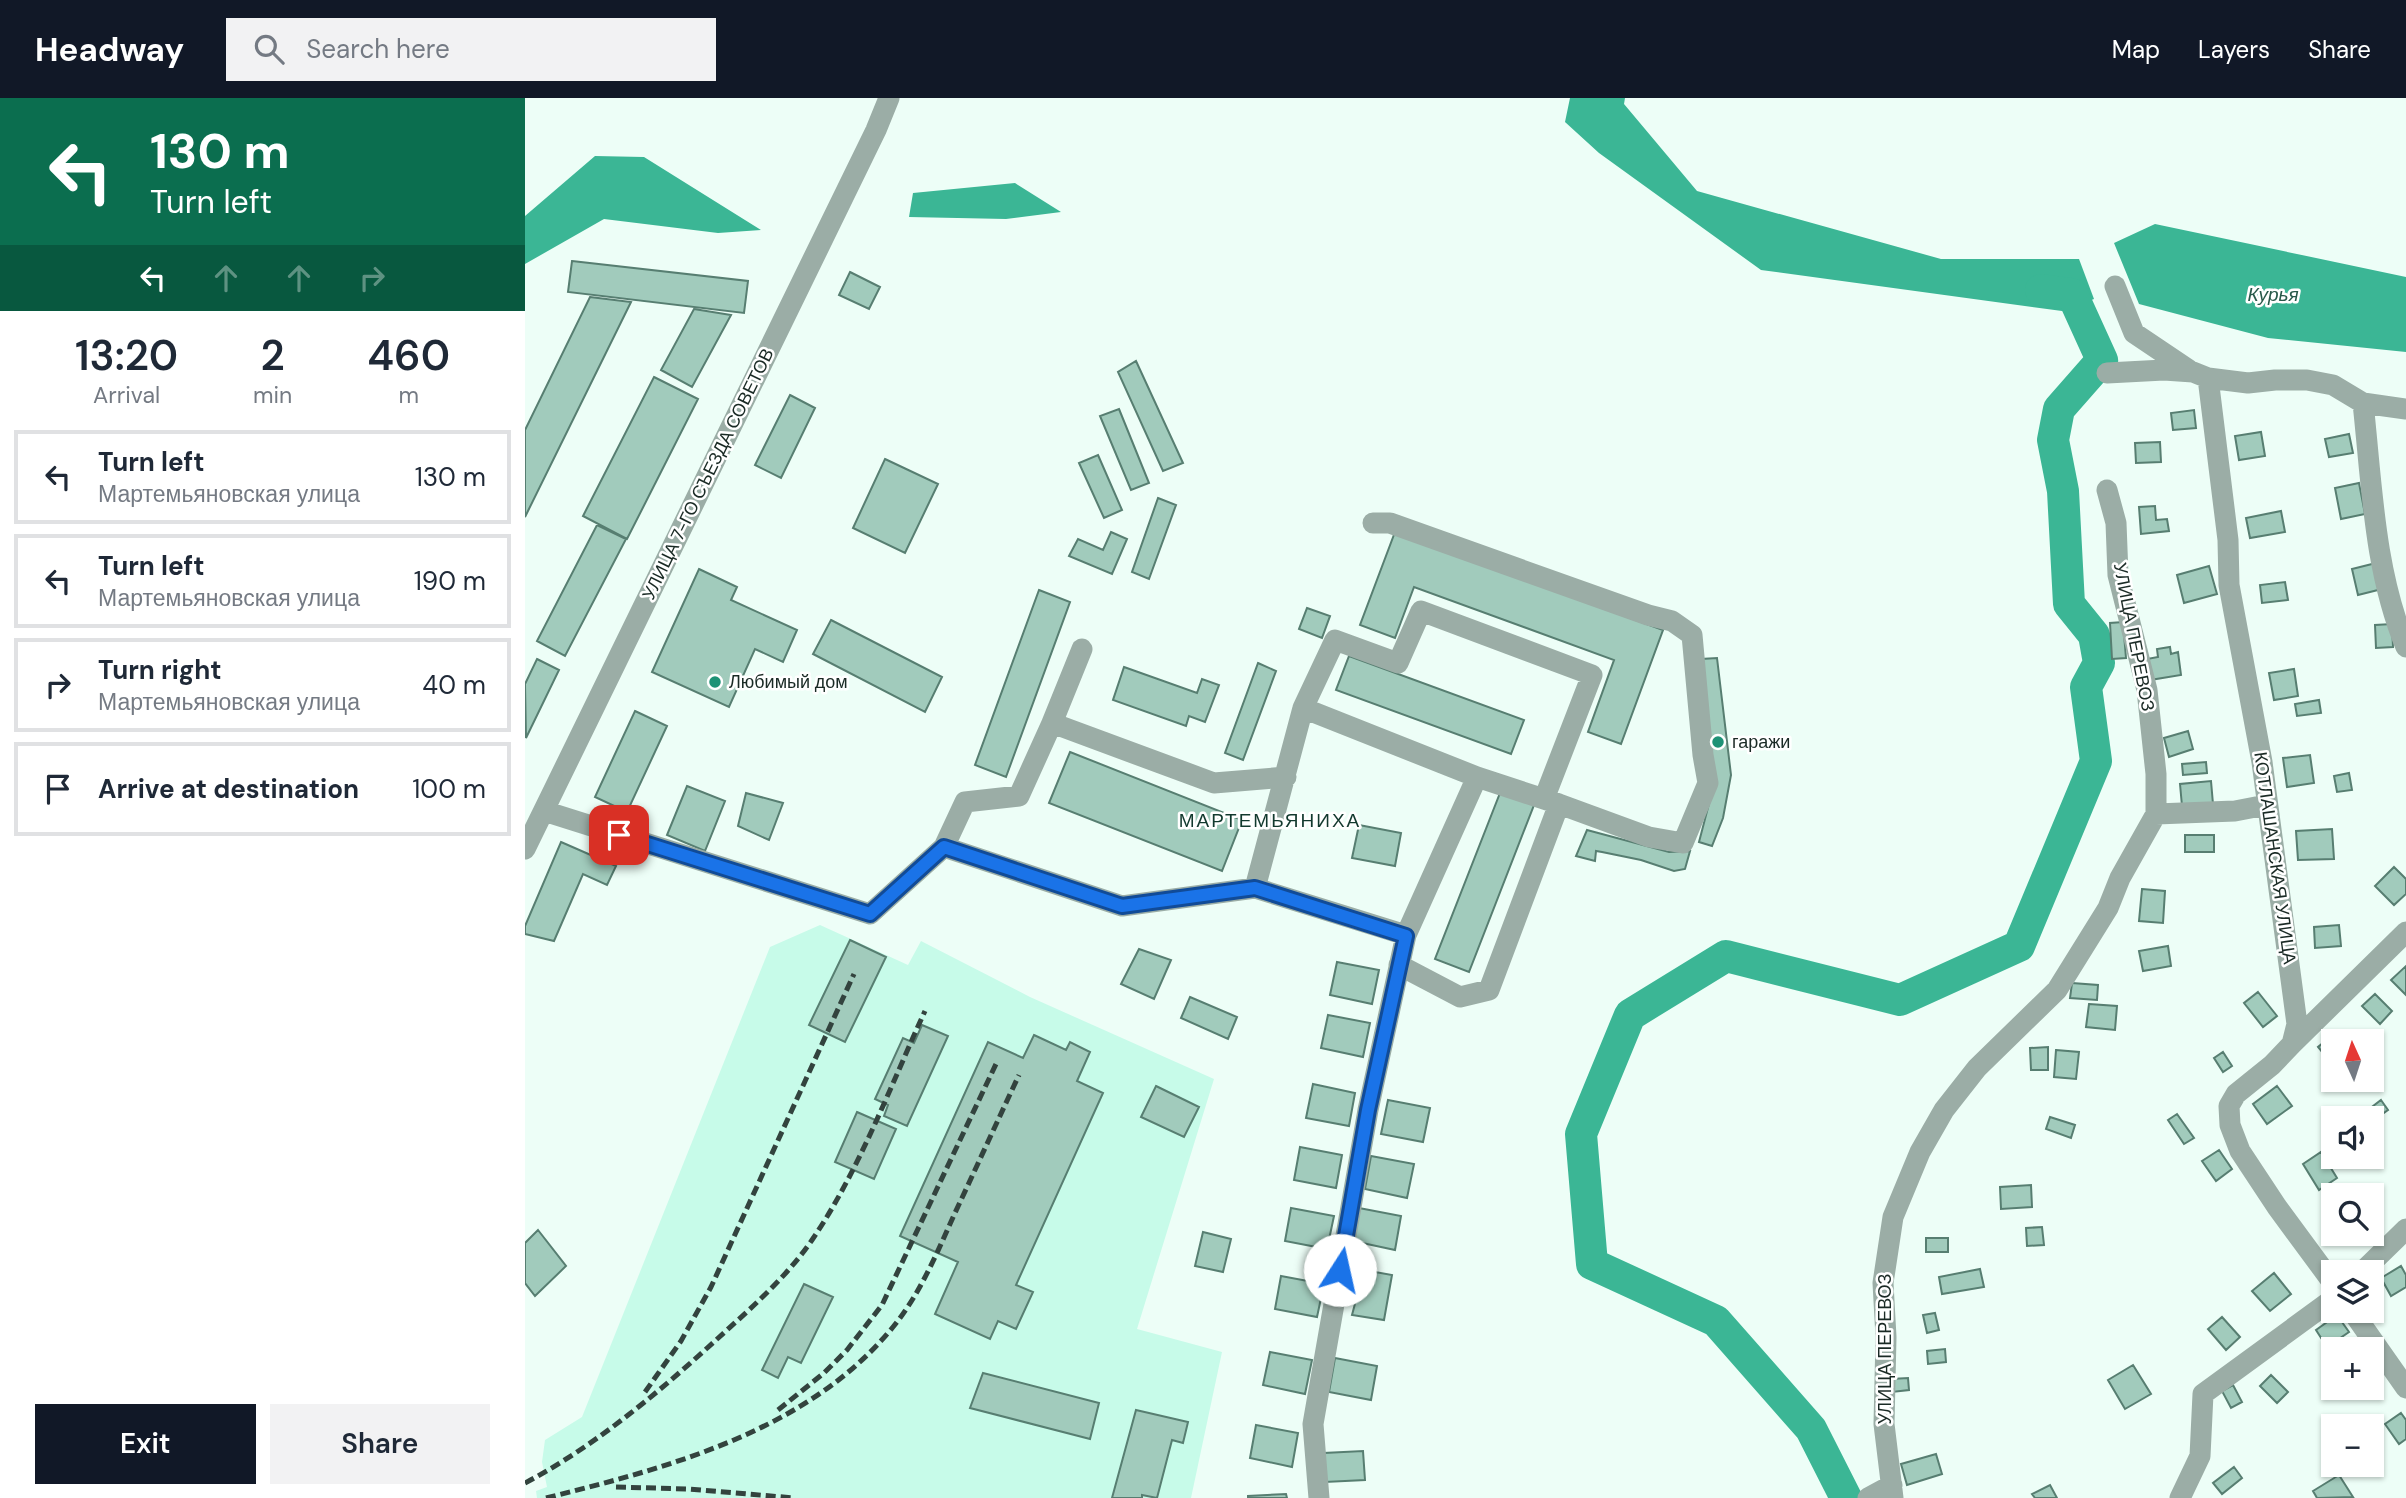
<!DOCTYPE html>
<meta charset="utf-8">
<style>
:root{--surface:#fff;--page:#f2f2f3;--text:#1f2937;--muted:#747a83;--line:#e0e1e3;--accent:#111827}
body{margin:0;font-family:"DM Sans",sans-serif;background:var(--page);color:var(--text);height:100vh;display:flex;flex-direction:column;font-size:26px;white-space:nowrap}
*{box-sizing:border-box;margin:0}
p{font-size:23px;color:var(--muted)}
.icon{flex:none;width:38px;height:38px;fill:none;stroke:currentColor;stroke-width:2;stroke-linecap:round;stroke-linejoin:round}
.map{position:relative;flex:1;overflow:hidden}
.sheet{display:flex;flex-direction:column;background:var(--surface);width:525px}
.sheet>*{flex:none}
.guide{background:#0b6e4f;color:#fff;overflow:hidden}
.needle{width:46px;rotate:357deg}
.tools{position:absolute;left:1796px;top:931px;display:grid;gap:14px}
.tools a{display:grid;place-items:center;width:63px;height:63px;border-radius:0px;background:var(--surface);box-shadow:0 2px 5px #0004;font-size:35px}
.pin{position:absolute;display:grid;place-items:center;width:60px;height:60px;color:#fff;margin:-30px;border-radius:14px;box-shadow:0 4px 10px #0006}
.me{position:absolute;width:77px;margin:-38px;rotate:10deg;stroke-linejoin:round;filter:drop-shadow(0 0 5px #0008)}
.turn{display:flex;align-items:center;gap:24px;height:147px;padding:0 35px;font-size:32px}
.turn .icon{width:91px;height:91px;stroke-width:2.5}
.turn b{display:block;font-size:49px;line-height:60px}
.lanes{display:flex;align-items:center;height:66px;padding:0 35px;background:#0003;justify-content:center;gap:35px;direction:ltr}
.lanes .off{opacity:.35}
.eta{display:flex;justify-content:space-evenly;align-items:center;height:119px;text-align:center}
.eta b{font-size:42px;font-weight:600;line-height:49px}
.action{display:flex;gap:14px;margin-top:auto;padding:14px 35px}
.action a{flex:1;height:80px;border-radius:0px;background:var(--accent);color:#fff;font-size:28px;font-weight:600;line-height:80px;text-align:center}
.action a+a{background:var(--page);color:var(--text)}
ul{padding:0;list-style:none}
li{display:flex;align-items:center;gap:21px;height:94px;margin:0 14px 10px;padding:0 21px;border:4px solid var(--line);border-radius:0px}
li div{flex:1}
li b{display:block;font-size:26px}
li em{font-style:normal}
header{display:flex;align-items:center;gap:42px;box-sizing:border-box;height:98px;padding:0 35px;background:var(--accent);color:#fff}
header strong{font-size:33px}
nav{display:flex;gap:38px;margin-inline-start:auto;font-size:24px}
.search{width:490px;height:63px;background:var(--page);display:flex;align-items:center;gap:18px;box-sizing:border-box;padding:0 24px;border-radius:0px;color:var(--muted);font-size:26px}
main{display:flex;flex:1;min-height:0}
.map>svg:first-child{display:block}
</style>
<header>
<strong>Headway</strong>
<div class="search"><svg class="icon" aria-label="search" viewBox="0 0 24 24"><circle cx="10" cy="10" r="6"/><path d="M15 15l6 6"/></svg>Search here</div>
<nav><a>Map</a><a>Layers</a><a>Share</a></nav>
</header>
<main>
<section class="sheet">
<div class="guide">
<div class="turn"><svg class="icon" aria-label="left" viewBox="0 0 24 24"><path d="M17 20v-9H6M10 6l-5 5 5 5"/></svg><div><b>130 m</b>Turn left</div></div>
<div class="lanes"><svg class="icon" aria-label="left" viewBox="0 0 24 24"><path d="M17 20v-9H6M10 6l-5 5 5 5"/></svg><svg class="icon off" aria-label="ahead" viewBox="0 0 24 24"><path d="M12 20V5M6 11l6-6 6 6"/></svg><svg class="icon off" aria-label="ahead" viewBox="0 0 24 24"><path d="M12 20V5M6 11l6-6 6 6"/></svg><svg class="icon off" aria-label="right" viewBox="0 0 24 24"><path d="M7 20v-9h11M14 6l5 5-5 5"/></svg></div>
</div>
<div class="eta">
<div><b>13:20</b><p>Arrival</p></div>
<div><b>2</b><p>min</p></div>
<div><b>460</b><p>m</p></div>
</div>
<ul>
<li><svg class="icon" aria-label="left" viewBox="0 0 24 24"><path d="M17 20v-9H6M10 6l-5 5 5 5"/></svg><div><b>Turn left</b><p>Мартемьяновская улица</p></div><em>130 m</em></li>
<li><svg class="icon" aria-label="left" viewBox="0 0 24 24"><path d="M17 20v-9H6M10 6l-5 5 5 5"/></svg><div><b>Turn left</b><p>Мартемьяновская улица</p></div><em>190 m</em></li>
<li><svg class="icon" aria-label="right" viewBox="0 0 24 24"><path d="M7 20v-9h11M14 6l5 5-5 5"/></svg><div><b>Turn right</b><p>Мартемьяновская улица</p></div><em>40 m</em></li>
<li><svg class="icon" aria-label="arrive" viewBox="0 0 24 24"><path d="M6 21V4h12l-3 4 3 4H6"/></svg><div><b>Arrive at destination</b></div><em>100 m</em></li>
</ul>
<div class="action"><a>Exit</a><a>Share</a></div>
</section>
<div class="map">
<svg width="1881" height="1400" viewBox="0 0 1881 1400">
<rect width="100%" height="100%" fill="#edfef7"/>
<path fill="#c7fbe9" d="M295,827L383,867L396,843L505,899L689,981L612,1231L697,1254L666,1400H12L11,1393L22,1389L17,1364L20,1342L57,1319L245,849Z"/>
<path fill="#3bb695" d="M1045,0H1100L1099,6L1172,93L1416,161H1554L1569,201L1537,213L1236,172L1074,55L1040,24Z
M70,58L119,59L236,132L193,135L79,121L0,166V118Z
M490,85L536,114L481,121L384,119L388,95Z
M1630,126L1881,179V254L1743,240L1614,206L1589,145Z"/>
<g fill="none" stroke-linecap="round" stroke-linejoin="round">
<path stroke="#3bb695" stroke-width="32" d="M1321,1400L1286,1331L1191,1223L1067,1166L1056,1036L1105,917L1201,858L1375,902L1494,848L1571,663L1561,589L1574,565L1569,537L1544,506L1538,393L1528,342L1534,311L1577,262L1547,196L1516,192"/>
</g>
<path fill="#a1cbbc" stroke="#577e71" stroke-width="2" d="M47,163L223,183L219,215L43,194Z
M325,174L355,189L344,211L314,197Z
M65,199L106,204L0,419V332Z
M169,211L206,217L167,289L136,272Z
M611,263L658,365L638,373L593,274Z
M129,279L173,301L102,441L58,418Z
M265,297L290,310L256,380L230,367Z
M594,311L624,385L606,392L575,318Z
M1669,312L1671,330L1648,332L1646,315Z
M1736,334L1740,358L1714,362L1710,338Z
M1824,336L1828,355L1804,359L1800,341Z
M1635,344L1636,364L1611,365L1610,345Z
M573,357L597,412L579,420L554,365Z
M360,361L413,386L380,455L328,430Z
M1834,385L1840,416L1816,421L1810,390Z
M633,400L651,407L624,481L607,474Z
M1630,408L1631,422L1642,421L1644,433L1616,436L1614,409Z
M1756,413L1760,434L1725,440L1721,420Z
M72,427L101,441L40,558L12,543Z
M586,434L602,441L587,476L544,458L553,441L578,452Z
M870,434L1138,532L1096,646L1063,634L1089,562L889,489L870,540L835,527Z
M1851,465L1857,491L1833,497L1827,471Z
M1684,468L1692,496L1659,505L1652,477Z
M174,471L212,489L206,502L272,532L258,564L230,551L204,609L127,574Z
M1760,484L1763,502L1737,505L1735,487Z
M514,492L545,504L481,679L450,667Z
M782,510L805,518L797,540L774,531Z
M306,522L417,579L400,614L288,556Z
M1598,524L1601,560L1587,561L1585,525Z
M1867,526L1868,549L1851,550L1850,527Z
M1645,549L1646,556L1653,554L1656,577L1625,582L1622,561L1633,559L1632,551Z
M824,558L999,622L986,656L811,592Z
M1192,560L1206,677L1198,720L1187,748L1174,744L1186,698L1176,561Z
M12,561L34,572L1,640L0,586Z
M733,565L751,573L718,662L700,655Z
M599,569L672,595L677,581L694,587L680,624L664,618L661,628L588,602Z
M1769,571L1773,598L1749,602L1744,575Z
M1794,602L1796,615L1772,618L1770,606Z
M110,613L142,628L102,714L70,699Z
M1663,633L1668,651L1644,659L1639,640Z
M545,654L717,722L697,773L524,705Z
M1785,657L1789,685L1762,689L1758,660Z
M1681,664L1682,675L1658,677L1657,666Z
M1824,675L1827,692L1812,694L1809,678Z
M1686,683L1688,706L1657,708L1655,686Z
M162,688L200,703L180,753L142,737Z
M221,695L258,705L244,742L213,728Z
M975,695L1009,707L944,874L910,861Z
M834,727L876,735L870,768L827,760Z
M1807,731L1809,761L1773,762L1771,733Z
M1062,732L1144,754L1165,753L1160,771L1149,773L1116,762L1077,754L1071,753L1070,763L1051,758Z
M1660,737H1689V754H1660Z
M36,744L91,768L82,787L58,776L29,843L0,836V828Z
M1869,769L1881,781V796L1869,807L1850,788Z
M1617,791L1640,793L1638,825L1614,823Z
M1814,827L1816,848L1790,850L1789,829Z
M325,842L361,859L320,944L284,927Z
M1643,848L1646,868L1618,873L1614,853Z
M614,851L646,862L629,901L596,886Z
M812,864L854,872L847,906L805,897Z
M1881,868V897L1866,882Z
M1547,885L1573,887L1572,902L1545,900Z
M1733,894L1752,918L1738,929L1719,905Z
M1850,896L1867,913L1855,926L1837,908Z
M665,899L712,919L703,941L656,920Z
M1564,906L1592,908L1590,932L1561,929Z
M803,917L845,925L838,959L796,950Z
M397,927L423,938L382,1028L359,1018L363,1007L350,1001L378,940L389,945Z
M509,937L541,952L545,944L565,954L552,983L578,995L491,1187L508,1194L491,1231L473,1223L465,1241L410,1216L433,1164L375,1138L463,944L498,960Z
M1804,940L1808,944L1806,965L1793,949Z
M1523,949V972H1506L1505,950Z
M1531,952L1554,954L1551,981L1529,979Z
M1698,954L1707,968L1698,974L1689,960Z
M788,986L830,995L824,1028L781,1020Z
M631,988L674,1009L659,1039L616,1019Z
M1752,988L1767,1008L1742,1026L1728,1006Z
M863,1002L905,1010L898,1044L856,1036Z
M1856,1002L1863,1012L1846,1024V1020H1837L1835,1018Z
M332,1014L371,1031L349,1081L310,1064Z
M1652,1016L1669,1040L1659,1046L1643,1022Z
M1525,1019L1550,1027L1546,1040L1521,1031Z
M775,1049L817,1057L811,1090L769,1082Z
M1694,1052L1707,1071L1691,1083L1677,1063Z
M1796,1054L1812,1080L1794,1092L1778,1066Z
M846,1058L889,1066L882,1100L840,1091Z
M1506,1087L1507,1109L1476,1111L1475,1089Z
M766,1110L809,1118L802,1151L760,1143Z
M834,1110L876,1118L870,1152L828,1143Z
M1517,1129L1519,1147L1502,1148L1501,1130Z
M13,1132L41,1168L10,1198L0,1185V1145Z
M678,1134L706,1141L698,1174L670,1168Z
M1401,1140H1423V1154H1401Z
M1876,1168L1881,1177V1189L1866,1198L1856,1180Z
M1455,1171L1459,1189L1417,1196L1414,1179Z
M839,1172L867,1177L859,1222L827,1217Z
M1749,1175L1766,1196L1745,1213L1727,1193Z
M756,1178L799,1186L792,1219L750,1211Z
M279,1186L308,1199L276,1265L263,1259L253,1280L237,1272Z
M1410,1215L1414,1232L1402,1235L1398,1217Z
M1812,1217L1824,1234L1802,1249L1791,1232Z
M1697,1219L1715,1239L1701,1252L1683,1231Z
M1420,1251L1421,1264L1403,1266L1402,1253Z
M745,1254L787,1262L780,1296L738,1287Z
M810,1260L852,1268L846,1302L804,1294Z
M1608,1267L1626,1296L1600,1311L1583,1282Z
M458,1275L574,1305L565,1341L445,1310Z
M1746,1277L1763,1294L1752,1305L1735,1288Z
M1383,1280L1384,1292L1367,1294L1366,1281Z
M1708,1287L1717,1304L1706,1310L1697,1293Z
M611,1312L663,1324L658,1345L647,1342L632,1400L617,1397V1400H587Z
M1876,1315L1881,1322V1341L1874,1346L1860,1326Z
M731,1327L773,1335L767,1369L725,1360Z
M838,1353L840,1382L800,1384L799,1355Z
M1411,1356L1417,1376L1382,1387L1376,1366Z
M1709,1369L1717,1380L1697,1396L1688,1385Z
M1814,1377L1828,1399L1792,1400L1788,1393Z
M1525,1387L1532,1400H1510L1507,1396Z
M761,1396L762,1400H723V1398Z"/>
<g fill="none" stroke-linecap="round" stroke-linejoin="round">
<path stroke="#9bada6" stroke-width="21" d="M1590,188L1609,235L1664,272
M1582,275L1639,272L1668,274L1683,280L1723,285L1750,282H1782L1808,287L1838,305L1881,311
M1683,280L1703,442L1704,487L1737,664L1772,926L1767,946L1747,967L1711,996L1704,1008L1705,1027L1715,1053L1752,1109L1808,1185
M1838,305C1847,387 1849,472 1881,549
M848,425H865L1123,517L1147,523L1167,537L1178,657L1183,685L1158,745L1124,739L1034,706
M527,625L557,551
M952,679L1019,701
M19,713L345,816L419,749L597,808L730,790L881,837L843,1012L788,1326L794,1400
M1631,716L1710,713L1741,707
M419,749L440,704L494,698L527,625L689,685L761,679
M0,751L351,32L364,0
M730,790L778,610
M874,867L935,899L964,892L1034,706L1019,701L1067,577L896,513L873,565L810,542L778,610L952,679L881,837
M1767,946L1881,834
M1837,1174L1881,1131
M1827,1213L1881,1290
M1343,1400L1367,1387
M1368,1400L1359,1326L1361,1239L1358,1185L1368,1119L1395,1054L1419,1012L1452,970L1532,892L1583,810L1595,780L1631,716V676L1622,592L1593,477L1591,425L1582,392
M1655,1400L1675,1358L1678,1296L1808,1201"/>
<path stroke="#33433e" stroke-width="5" stroke-dasharray="10 5" stroke-linecap="butt" d="M120,1294L156,1243L186,1189L329,876
M253,1312L299,1275L322,1252L357,1207L471,966
M0,1385C70,1348 133,1295 191,1242C225,1211 261,1180 287,1142C334,1073 365,989 400,913
M91,1389L163,1391L270,1400
M21,1400C145,1369 283,1333 368,1229C395,1196 412,1155 429,1117C451,1070 472,1024 494,977"/>
</g>
<g fill="none" stroke-linecap="round" stroke-linejoin="round">
<g stroke="#114b97" stroke-width="18">
<path id="route" d="M94,737L345,816L419,749L597,808L730,790L881,838L843,1012L815,1172"/>
</g>
<use href="#route" stroke="#1a73e8" stroke-width="12"/>
</g>
<g fill="#1e9276" stroke="#fff" stroke-width="2.5">
<circle cx="190" cy="584" r="7"/>
<circle cx="1193" cy="644" r="7"/>
</g>
<g text-anchor="middle" dominant-baseline="central" stroke-width="5" stroke-linejoin="round" paint-order="stroke">
<g font-size="18" fill="#1a2a25" stroke="#fff">
<text transform="translate(183 376) rotate(-64)">УЛИЦА 7-ГО СЪЕЗДА СОВЕТОВ</text>
<text transform="translate(1609 539) rotate(79)">УЛИЦА ПЕРЕВОЗ</text>
<text transform="translate(1750 760) rotate(82)">КОТЛАШАНСКАЯ УЛИЦА</text>
<text transform="translate(1360 1251) rotate(-90)">УЛИЦА ПЕРЕВОЗ</text>
</g>
<g font-size="18" fill="#1a2a25" stroke="#fff" text-anchor="start">
<text x="204" y="584">Любимый дом</text>
<text x="1207" y="644">гаражи</text>
</g>
<g font-size="19" font-style="italic" fill="#28594a" stroke="#fff">
<text x="1748" y="196">Курья</text>
</g>
<g font-size="19" letter-spacing="2" fill="#12392e" stroke="#fff">
<text x="745" y="722">МАРТЕМЬЯНИХА</text>
</g>
</g>
</svg>
<div class="tools">
<a><svg class="needle" viewBox="-14 -14 28 28"><path d="M0-13l5 13h-10z" fill="#e53935"/><path d="M0 13l5-13h-10z" fill="#747a83"/></svg></a>
<a><svg class="icon" aria-label="sound" viewBox="0 0 24 24"><path d="M4 9h4l5-4v14l-5-4H4zM17 9q2 3 0 6"/></svg></a>
<a><svg class="icon" aria-label="search" viewBox="0 0 24 24"><circle cx="10" cy="10" r="6"/><path d="M15 15l6 6"/></svg></a>
<a><svg class="icon" aria-label="layers" viewBox="0 0 24 24"><path d="M12 4l9 5-9 5-9-5zM3 14l9 5 9-5"/></svg></a>
<a>+</a>
<a>−</a>
</div>
<div class="pin" style="left:94px;top:737px;background:#d93025"><svg class="icon" aria-label="arrive" viewBox="0 0 24 24"><path d="M6 21V4h12l-3 4 3 4H6"/></svg></div>
<svg class="me" style="left:815px;top:1172px" viewBox="-20 -20 40 40"><circle r="19" fill="#fff"/><path d="M0-13L10 11 0 6-10 11z" fill="#1a73e8"/></svg>
</div>
</main>
